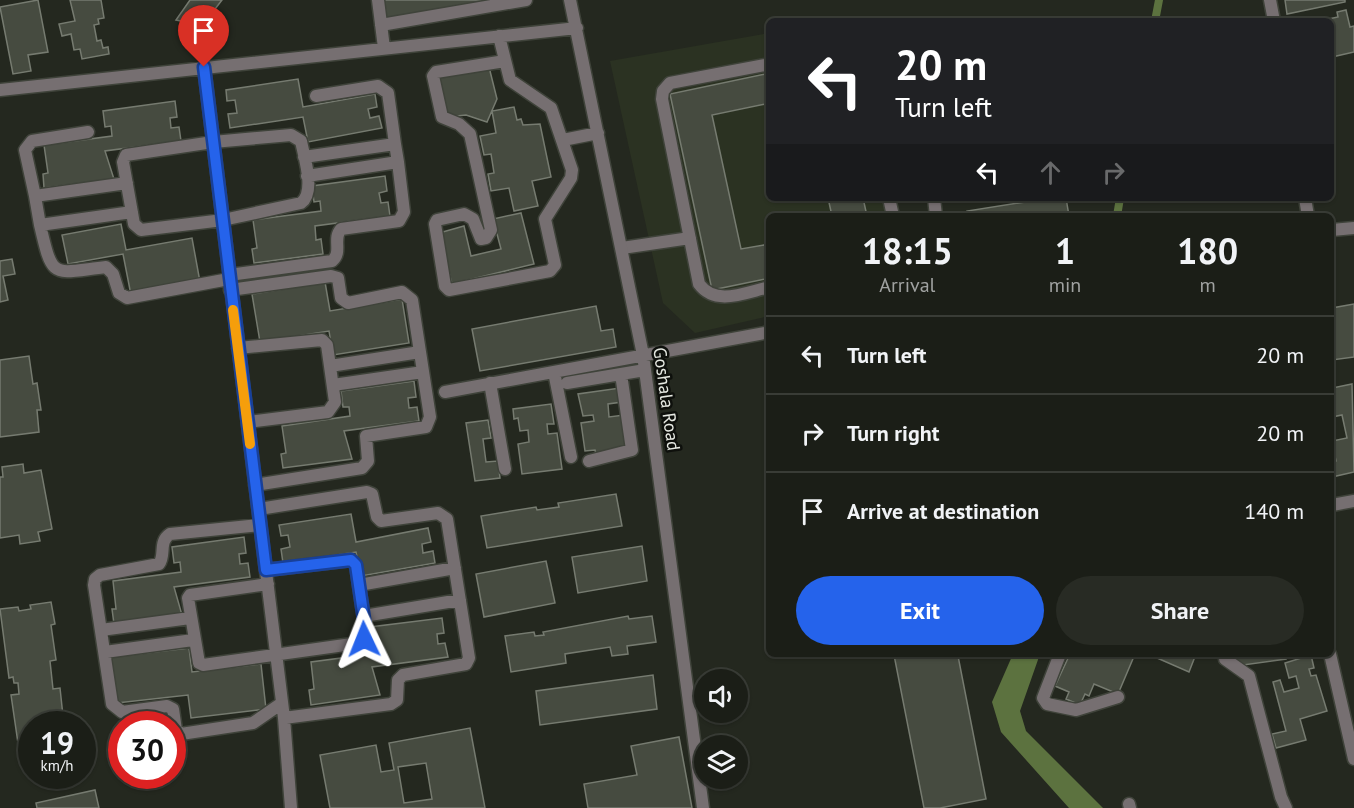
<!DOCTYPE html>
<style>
:root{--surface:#1b1e17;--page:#282b24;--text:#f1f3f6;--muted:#a0a2a1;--line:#393c36;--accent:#2563eb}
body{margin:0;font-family:"PT Sans",sans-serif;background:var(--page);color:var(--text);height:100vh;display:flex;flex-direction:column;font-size:22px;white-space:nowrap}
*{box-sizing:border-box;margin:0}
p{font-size:20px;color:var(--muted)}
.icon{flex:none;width:33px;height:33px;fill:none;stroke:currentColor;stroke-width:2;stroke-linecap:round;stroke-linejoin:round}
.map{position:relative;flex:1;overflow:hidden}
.panel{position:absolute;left:766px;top:213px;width:568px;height:444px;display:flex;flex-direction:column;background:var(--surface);border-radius:9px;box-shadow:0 2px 4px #0004,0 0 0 2px var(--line)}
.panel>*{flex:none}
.top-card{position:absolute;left:766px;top:18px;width:568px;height:183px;border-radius:9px;box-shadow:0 2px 4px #0004,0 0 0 2px var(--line);background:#202124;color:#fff;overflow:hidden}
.buttons{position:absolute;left:694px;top:669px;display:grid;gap:12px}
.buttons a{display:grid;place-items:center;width:54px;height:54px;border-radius:50%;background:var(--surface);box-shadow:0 2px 4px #0004,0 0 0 2px var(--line);font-size:30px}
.speed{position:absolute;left:18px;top:711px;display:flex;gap:12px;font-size:30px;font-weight:700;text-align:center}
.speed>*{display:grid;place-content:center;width:78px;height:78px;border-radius:50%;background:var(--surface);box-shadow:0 2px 4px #0004,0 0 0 2px var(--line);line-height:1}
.speed small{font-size:15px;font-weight:400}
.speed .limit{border:9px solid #d22;background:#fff;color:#111}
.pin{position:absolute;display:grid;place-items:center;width:51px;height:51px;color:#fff;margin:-62px -26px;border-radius:50% 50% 50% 0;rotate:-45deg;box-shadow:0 0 6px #0007}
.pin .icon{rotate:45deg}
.me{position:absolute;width:66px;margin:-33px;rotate:358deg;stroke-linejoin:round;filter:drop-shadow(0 0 4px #0008)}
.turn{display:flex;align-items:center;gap:21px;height:126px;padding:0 30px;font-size:27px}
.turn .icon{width:78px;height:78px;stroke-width:2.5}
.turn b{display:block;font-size:42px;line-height:51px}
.lanes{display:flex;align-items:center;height:57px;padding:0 30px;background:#0003;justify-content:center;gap:30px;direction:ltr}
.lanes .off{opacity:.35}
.eta{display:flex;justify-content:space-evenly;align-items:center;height:102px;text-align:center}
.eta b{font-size:36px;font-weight:700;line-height:42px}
.cta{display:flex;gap:12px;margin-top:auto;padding:12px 30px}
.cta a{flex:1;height:69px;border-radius:36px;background:var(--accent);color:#fff;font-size:24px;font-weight:700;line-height:69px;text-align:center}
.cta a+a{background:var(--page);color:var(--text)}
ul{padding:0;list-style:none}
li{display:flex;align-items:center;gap:18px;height:78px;padding:0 30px;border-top:2px solid var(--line)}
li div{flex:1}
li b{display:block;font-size:22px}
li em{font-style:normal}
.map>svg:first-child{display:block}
</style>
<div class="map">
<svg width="1354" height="808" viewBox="0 0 1354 808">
<rect width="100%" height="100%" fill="#24281f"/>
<path fill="#2b3222" d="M769,33L770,198H883L887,216H770L769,316L695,333L663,303L610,61Z"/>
<path fill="#5c723f" d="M1013,654H1040L1020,711L1026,731L1103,808H1069L1001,732L992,702Z"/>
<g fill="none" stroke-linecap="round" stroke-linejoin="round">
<path stroke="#5c723f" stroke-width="8" d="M1155,21L1159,0
M1117,216L1120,198"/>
</g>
<path fill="#464b40" stroke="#767b70" stroke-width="1.5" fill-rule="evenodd" d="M38,0L48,52L28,55L31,71L13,74L0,7Z
M70,0H101L104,18L98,19L99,24L94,25L97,41L101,40L103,48L108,47L109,54L82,59L80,49L74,50L71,34L62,36L59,24L75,21Z
M190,0H222L202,26L176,20Z
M384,0H513L387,21Z
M1285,0H1345V2L1287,14Z
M1346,10L1350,27L1354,26V52L1332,57V21H1319L1338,17L1337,12Z
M489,67L497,99L487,122L466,115L447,117L439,77Z
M770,73V103L712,115L741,249L770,244V278L712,290L670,94Z
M298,79L303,107L375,94L377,107L368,109L370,118L379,116L382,128L308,142L303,117L230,128L228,114L237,113L235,100L227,101L226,90Z
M175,101L177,117L170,118L171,128L179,127L181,141L105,151L114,179L44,188L43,174L48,173L44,145L112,136L111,126L105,127L103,111Z
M514,107L517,120L521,119L523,125L540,124L551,177L532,181L538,206L514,211L509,188L491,191L488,174L494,173L491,154L484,155L480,136L496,133L492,111Z
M385,176L387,191L379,193L381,203L388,202L390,216L315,226L316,240L321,239L323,254L254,263L252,249L257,248L253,220L321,211L320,201L314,202L312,186Z
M828,198H863L867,216H832Z
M1051,198H1066L1069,216H968L967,211Z
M521,213L534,264L452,284L439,233L464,226L471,256L501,249L493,219Z
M121,224L126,250L192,238L200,282L131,295L123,254L68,264L62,235Z
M12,259L15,274L3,276L8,300L0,302V261Z
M325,282L330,311L402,299L409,343L333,355L329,331L260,342L252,294Z
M1354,304V357L1332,360V308Z
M596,306L601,331L613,329L616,347L480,371L472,329Z
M29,356L33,384L37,383L41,410H37L39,432L0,437V360Z
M414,381L416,397L408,398L409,408L417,407L419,421L344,431L352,459L283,468L281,454L286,453L282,426L350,416L349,407H343L341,391Z
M1352,384L1354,472L1332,477V462L1336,461L1332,441L1347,438L1342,415L1332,417V388Z
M620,388L622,402L608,404L609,417L624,415L629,449L596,454L595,450L585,451L581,423L594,421L593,415L583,416L578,394Z
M551,404L554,424H547L548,434L557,433L562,469L522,474L518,444L529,442L528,430L520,431L518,418L514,419L513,409Z
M488,420L491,438L483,439L486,462L498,461L500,478L475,481L466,423Z
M23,464L24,473L41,470L52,529L38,532L40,541L20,544L19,535L0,538V477H3L2,467Z
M616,494L622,526L487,548L481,516L536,507L537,510L559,507L558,503Z
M351,514L356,542L428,528L431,542L422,544L423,553L433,551L435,563L361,576L356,552L283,563L281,549L290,547L288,535L281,536L279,525Z
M244,537L246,553L239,554L240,564L248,563L250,577L174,587L182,615L114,624L112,609H116L113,581L181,572L180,562L174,563L172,547Z
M642,546L647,581L578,593L572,557Z
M546,561L555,603L484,617L476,574Z
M51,602L55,624L51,625L56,660L50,661L53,689L60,688L63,716L54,717V722L68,720V724H32V749L19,750L11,695L19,694L18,683H14L13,677L9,678L0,609L18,607L19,611L31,609L30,605Z
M628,616L629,619L652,616L656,642L627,646L628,654L612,656L610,647L565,654L566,663L511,672L505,636L534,632L535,636L544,635L543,632Z
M442,618L444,633L437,634L438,644L445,643L448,657L372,667L380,695L311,705L309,690L314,689L311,662L379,653L377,643L372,644L370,627Z
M189,648L192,672L261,664L266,709L191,718L188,695L117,703L111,657Z
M967,654L958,656L986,799L940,808H924L894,655Z
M1070,654H1135L1118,694L1094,684L1089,696L1085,694L1080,705L1066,699L1069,692L1055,686Z
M1148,654H1196L1189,672Z
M1234,654H1285L1286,659L1236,666Z
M1311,655L1314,668L1309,669L1311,676L1316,675L1327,711L1300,719L1306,740L1276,748L1272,734L1286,731L1273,682L1280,680L1284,692L1299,688L1296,676L1289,678L1285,663Z
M653,675L657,709L540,725L536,691Z
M470,728L485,808H330L320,755L376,745L381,772L394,770L389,743ZM426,763L432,799L404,803L398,767Z
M679,737L692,808H588L584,784L637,775L631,746Z
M95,790L99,808H37L36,803Z"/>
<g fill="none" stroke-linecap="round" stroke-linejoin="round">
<g stroke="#3f433a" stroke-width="15">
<path id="service" d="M770,64L670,83L663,91L662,99L699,284C716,307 746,292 770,287
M889,198L893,216
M622,248L690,238"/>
</g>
<g stroke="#3f433a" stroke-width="15">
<path id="minor" d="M378,0L384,48
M570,0L643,355L703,808
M1270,0L1274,21
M381,25L526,0
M499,36L510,80L551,108L572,170L571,178L545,219L555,265L550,271L449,290L445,286L435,224L437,220L464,214L473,219L481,239L486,238L491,230L470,134L459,124L442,117L433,76L436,72L505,61
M204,67L284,718L291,808
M0,90L577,28
M316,96L378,86L388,93L395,144
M291,135L301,141C304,157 316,192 301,203L223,220L141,230L134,224L123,162L126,155L213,142Z
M563,140L598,133
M304,157L395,144L398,162L307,176
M127,183L35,196L40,225L132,212
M35,196L25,150L32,141L88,132
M934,198L936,216
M1305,198L1308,216
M40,225C53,281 52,273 106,267L113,274L119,293L127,298L229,279
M1332,230L1354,228
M229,275L332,261C343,252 332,239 341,229L399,221L404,212L398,162
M230,290L331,276L338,278L341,298L348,303L402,292L412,300L430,417L426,427L366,436L368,461L362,468L255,485
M238,348L322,340L327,345L335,402L328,412L248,422
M330,366L420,352
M554,372L571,457
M490,383L505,469
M567,383L645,370
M333,385L423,372
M445,392L770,332
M589,461L632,450L621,374
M1332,505L1354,501
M259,509L367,492L372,494L377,517L381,521L438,513L447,519L469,658L466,664L403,675L398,680L397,700L391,704L284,718
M260,525L170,534C158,542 166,555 159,564L100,575L95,579L94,585L112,704L122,712L167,706L173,709L176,730L181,734L253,723L282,703
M266,570L351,560L356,565L366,633L359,643L203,665L199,663L188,598L190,595L268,584
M359,585L455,568
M364,616L460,600
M101,630L190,618
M105,652L193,640
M1060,654L1043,698L1047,704L1076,710L1118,697
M1225,654V659L1249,676L1281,797L1286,808
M1330,654L1354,759
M1129,804L1130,808"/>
</g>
<use href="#service" stroke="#766f71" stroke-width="12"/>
<use href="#minor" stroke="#766f71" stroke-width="12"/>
</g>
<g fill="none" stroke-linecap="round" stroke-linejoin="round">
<g stroke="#184099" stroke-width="15">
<path id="route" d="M204,67L266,570L351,560L356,565L366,633L364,639"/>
</g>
<use href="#route" stroke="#2563eb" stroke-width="10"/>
<path stroke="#f59e0b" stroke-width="10" d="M233,310L250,444"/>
</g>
<g text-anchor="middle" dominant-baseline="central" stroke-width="5" stroke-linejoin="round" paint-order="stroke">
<g font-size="18" fill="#e6e9e2" stroke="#0e100c">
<text transform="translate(667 399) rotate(82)">Goshala Road</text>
</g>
</g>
</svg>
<div class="buttons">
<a><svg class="icon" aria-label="sound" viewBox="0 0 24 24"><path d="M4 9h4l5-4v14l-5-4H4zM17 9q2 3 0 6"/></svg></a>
<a><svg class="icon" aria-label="layers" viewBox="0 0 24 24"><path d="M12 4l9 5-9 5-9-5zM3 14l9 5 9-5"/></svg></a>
</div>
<div class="speed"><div>19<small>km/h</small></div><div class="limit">30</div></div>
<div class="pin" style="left:204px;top:67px;background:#d93025"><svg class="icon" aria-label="arrive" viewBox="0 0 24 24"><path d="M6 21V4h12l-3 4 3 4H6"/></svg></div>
<svg class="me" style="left:364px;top:639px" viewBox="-20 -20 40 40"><path d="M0-17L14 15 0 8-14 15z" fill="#2563eb" stroke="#fff" stroke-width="4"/></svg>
<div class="top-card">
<div class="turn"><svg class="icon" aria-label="left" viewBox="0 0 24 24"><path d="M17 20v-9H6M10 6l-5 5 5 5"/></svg><div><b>20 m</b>Turn left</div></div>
<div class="lanes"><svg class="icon" aria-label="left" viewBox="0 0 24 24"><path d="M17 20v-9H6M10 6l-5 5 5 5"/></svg><svg class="icon off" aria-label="ahead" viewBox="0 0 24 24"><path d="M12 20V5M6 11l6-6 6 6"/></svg><svg class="icon off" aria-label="right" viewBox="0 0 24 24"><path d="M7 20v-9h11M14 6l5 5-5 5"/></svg></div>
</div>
<section class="panel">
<div class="eta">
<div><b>18:15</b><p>Arrival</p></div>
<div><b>1</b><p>min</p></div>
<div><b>180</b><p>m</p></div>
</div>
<ul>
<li><svg class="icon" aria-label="left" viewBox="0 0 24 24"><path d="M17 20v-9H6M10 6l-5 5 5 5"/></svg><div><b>Turn left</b></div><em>20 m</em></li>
<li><svg class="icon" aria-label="right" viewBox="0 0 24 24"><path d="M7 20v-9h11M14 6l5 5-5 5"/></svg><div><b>Turn right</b></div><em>20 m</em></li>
<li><svg class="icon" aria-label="arrive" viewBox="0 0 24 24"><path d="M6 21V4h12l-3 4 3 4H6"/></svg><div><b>Arrive at destination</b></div><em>140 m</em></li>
</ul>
<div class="cta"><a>Exit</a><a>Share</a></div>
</section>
</div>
